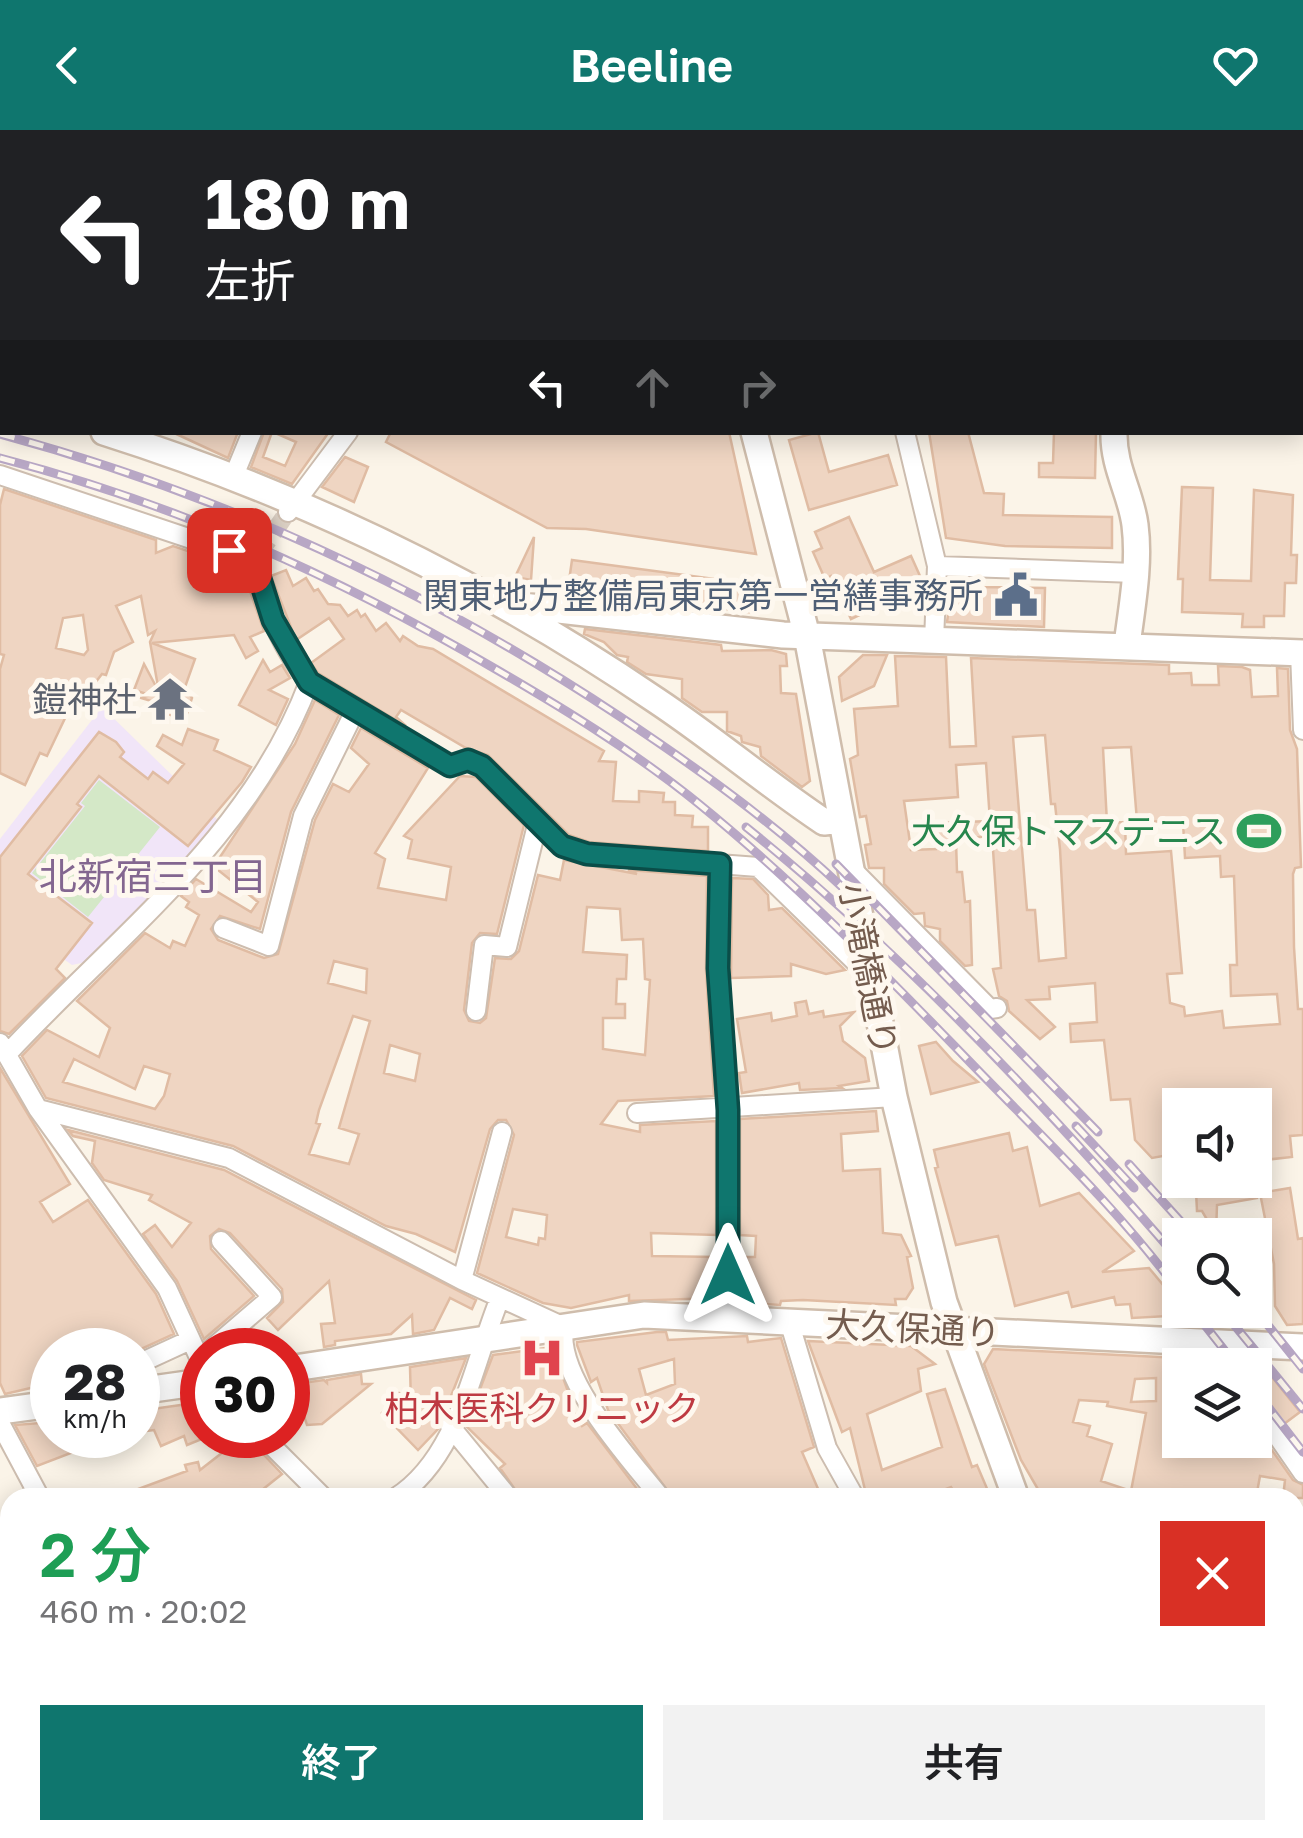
<!DOCTYPE html>
<html lang="ja">
<meta charset="utf-8">
<style>
:root{--surface:#fff;--page:#f2f2f2;--text:#202124;--muted:#757577;--accent:#0f766e}
body{margin:0;font-family:"Golos Text","Noto Sans JP",sans-serif;background:var(--page);color:var(--text);height:100vh;display:flex;flex-direction:column;font-size:38px;white-space:nowrap}
*{box-sizing:border-box;margin:0}
p{font-size:32px;color:var(--muted)}
.icon{flex:none;width:55px;height:55px;fill:none;stroke:currentColor;stroke-width:2;stroke-linecap:round;stroke-linejoin:round}
.map{position:relative;flex:1;overflow:hidden}
.panel{position:absolute;left:0px;top:1358px;width:1305px;height:352px;display:flex;flex-direction:column;background:var(--surface);border-radius:30px 30px 0 0;box-shadow:0 5px 25px #0003}
.panel>*{flex:none}
.guide{position:absolute;left:0px;top:0px;width:1305px;height:305px;box-shadow:0 5px 25px #0003;background:#202124;color:#fff;overflow:hidden}
.buttons{position:absolute;left:1162px;top:958px;display:grid;gap:20px}
.buttons a{display:grid;place-items:center;width:110px;height:110px;border-radius:0px;background:var(--surface);box-shadow:0 5px 25px #0003;font-size:50px}
.speed{position:absolute;left:30px;top:1198px;display:flex;gap:20px;font-size:50px;font-weight:700;text-align:center}
.speed>*{display:grid;place-content:center;width:130px;height:130px;border-radius:50%;background:var(--surface);box-shadow:0 5px 25px #0003;line-height:1}
.speed small{font-size:25px;font-weight:400}
.speed .limit{border:15px solid #d22;background:#fff;color:#111}
.pin{position:absolute;display:grid;place-items:center;width:85px;height:85px;color:#fff;margin:-42px;border-radius:20px;box-shadow:0 5px 15px #0006}
.me{position:absolute;width:110px;margin:-55px;rotate:0deg;stroke-linejoin:round;filter:drop-shadow(0 0 8px #0008)}
.turn{display:flex;align-items:center;gap:35px;height:210px;padding:0 40px;font-size:45px}
.turn .icon{width:130px;height:130px;stroke-width:2.5}
.turn b{display:block;font-size:70px;line-height:85px}
.lanes{display:flex;align-items:center;height:95px;padding:0 40px;background:#0003;justify-content:center;gap:50px;direction:ltr}
.lanes .off{opacity:.35}
.round{display:grid;place-items:center;flex:none;width:105px;height:105px;border-radius:0px;background:var(--page)}
.head{display:flex;align-items:center;justify-content:space-between;height:170px;padding:0 40px}
h1{font-size:60px;font-weight:600;line-height:75px;color:#1e9e55}
.action{display:flex;gap:20px;margin-top:auto;padding:20px 40px}
.action a{flex:1;height:115px;border-radius:0px;background:var(--accent);color:#fff;font-size:40px;font-weight:600;line-height:115px;text-align:center}
.action a+a{background:var(--page);color:var(--text)}
header{display:flex;justify-content:space-between;align-items:center;height:130px;padding:0 40px;background:var(--accent);color:#fff;font-size:45px;font-weight:600}
.map>svg:first-child{display:block}
</style>
<header><svg class="icon" aria-label="back" viewBox="0 0 24 24"><path d="M15 5l-7 7 7 7"/></svg>Beeline<svg class="icon" aria-label="heart" viewBox="0 0 24 24"><path d="M12 20l-8-8c-3-5 5-10 8-4 3-6 11-1 8 4z"/></svg></header>
<div class="map">
<svg width="1303" height="1708" viewBox="0 0 1303 1708">
<rect width="100%" height="100%" fill="#fbf4e8"/>
<path fill="#f1e5f8" d="M102,577L221,693L86,832L72,835L0,783V709Z"/>
<path fill="#d4e8c7" d="M99,650L160,697L88,787L32,743L85,676L81,673Z"/>
<path fill="#efd5c2" stroke="#e0bca3" stroke-width="2.5" fill-rule="evenodd" d="M172,302H238L228,328Z
M264,302H272L263,327L285,336L296,312L273,302H329L292,354L251,337Z
M391,302H729L756,424L586,399L547,398L386,312Z
M818,302L829,342L888,325L897,355L809,380L789,310Z
M929,302H968L984,363L1004,364L1003,385L1112,387V418L1005,416L946,408Z
M1054,302H1096L1095,348L1039,347V333H1053Z
M345,327L368,337L354,372L322,357Z
M1182,357L1213,358L1210,450L1251,451L1254,360L1293,365L1291,425H1297L1296,453H1285L1284,486H1264V497H1242L1243,484L1182,482L1183,449H1178Z
M4,359L156,410V423L173,416L236,437L238,444L243,441L264,501L250,507L258,521L246,528L234,505L152,513L195,529L185,557L192,568L185,590L156,580L158,573L141,568L150,565L134,560L144,534L159,562L150,512L155,501L148,505L141,466L116,476L133,512L114,522L106,545L102,544L81,571L77,584L68,582L47,626L40,623L25,655L0,643V539L4,525L0,524V375ZM83,485L88,520L84,525L56,518L63,488Z
M849,387L874,442L911,426L924,455L851,489L831,446L825,449L813,422L822,418L815,402Z
M534,407L531,450L515,447Z
M572,430L760,455L756,483L568,458Z
M286,440L293,456L306,448L314,461L318,459L328,474L340,475L348,486L357,480L361,487L365,484L376,501L386,493L400,511L403,506L418,516L433,519L604,621L599,631L616,632L613,671L639,672V661L664,663L663,672H675V685L693,686L692,697H708V721L589,712L569,705L488,625L466,618L401,580L396,587L406,596L318,543L311,533L344,509L329,488L296,510L271,446Z
M953,449L975,450V457L1045,458L1044,497L947,492Z
M585,499L721,515L722,521L771,520L786,524L787,536H780L781,563L796,564L810,651L802,657L761,626L760,617L742,612L741,606L727,601V582H702L682,568V549L646,544L627,532L628,527L617,525L604,512L584,504Z
M863,525H887L874,556L842,571L839,547Z
M895,526L946,527L950,617L976,616L971,528L1169,535V544L1191,543L1192,555H1219L1218,536L1242,537L1250,540L1252,567L1278,566L1277,538L1288,539L1290,600L1297,619L1301,737L1295,738L1293,744L1294,817L1298,879H1303V1005L1290,1006L1292,1027L1255,1031V975H1245L1244,963L1198,970L1199,975H1180V1023L1152,1028L1135,1010L1130,969L1111,970L1104,910L1071,912L1070,894L1097,892L1095,853L1049,857L1050,869L1027,870L1055,897L1040,909L1009,881L1007,871L999,866L993,839L1001,838L992,705L956,711L957,742H962L965,772L970,771L972,835L965,836L940,811V799L925,796L924,783L914,784L884,754V738H869L865,715L871,714L866,686L860,687L850,629L858,625L854,579L898,576ZM1045,605L1051,674H1055L1060,719L1066,828L1039,831L1035,780H1027L1013,607ZM1131,617L1137,691L1183,692L1185,728L1220,726L1221,747L1234,746L1237,835H1230L1231,866L1277,864L1280,894L1224,898L1222,881L1185,886L1184,877L1170,873L1167,844L1182,843L1171,721L1126,724L1125,692L1107,693L1103,618ZM986,633L990,691L938,693L936,719L911,720L904,671L958,667L956,635Z
M263,530L270,542L282,535L290,548L269,560L288,569L276,595L239,575Z
M315,570L339,585L291,682L260,799L220,786L211,799L218,810L264,828L278,824L315,690L333,654L349,662L369,634L351,618L361,598L428,638L375,723L385,729L378,758L446,770L451,737L408,728L412,710L404,706L460,646L476,647L524,695L497,804L480,803L472,813L464,880L469,891L480,893L486,888L495,828L511,829L519,821L538,745L560,750L564,730L637,744L628,740L707,746L706,840L714,966L618,971L601,994L640,1002V995L716,991V1105L651,1103L652,1126L716,1127V1168L629,1171V1165L571,1178L543,1173L477,1143L514,1005L506,990H498L490,999L455,1122L416,1104L386,1096L233,1016L46,968L22,926L47,900L99,927L110,898L77,871L145,803L170,818L173,811L185,816L199,785L186,777L189,772L181,766L196,749L251,782L258,772L218,740L224,729L220,727L295,614ZM587,777L620,779L622,810L643,809L645,849L650,850L645,925L603,919V888H625V874H616L617,849H626L627,825L583,822ZM334,831L367,839L366,863L328,853ZM353,886L370,891L339,998L359,1004L349,1034L309,1024L320,994L316,993L319,980ZM390,915L420,924L415,951L384,943ZM74,929L135,959L144,936L170,944L164,966L155,979L63,952ZM513,1079L547,1085L545,1109L539,1108L538,1115L506,1107Z
M188,599L218,610L214,620L251,637L242,652L188,716L99,646L77,674L81,677L28,744L92,793L56,839L65,848L9,904L0,901V727L99,602L116,612L124,622L120,627L148,649L153,642L168,653L184,634L157,616L163,605L182,615Z
M732,748L753,749L768,765L769,780L782,778L845,840L826,844L791,834V846L731,848Z
M806,871L809,884L823,881L824,887L854,882L840,896L843,911L865,928L869,951L839,956L842,958L800,960L799,953L742,963L739,943L746,942L737,889L771,883L772,891L797,886L795,873Z
M936,912L953,931L978,952L931,964L919,916Z
M0,938L70,1054L40,1072L53,1092L88,1070L156,1164L174,1204L139,1220H52V1253L5,1264L0,1253Z
M876,981L878,1001L841,1004L843,1041L880,1039L883,1103L901,1105L911,1126L907,1127L913,1158L906,1169H895L896,1175L803,1170L781,1171L780,1175L740,1172V1127H755L756,1106L740,1105V989Z
M68,1000L224,1040L476,1170L472,1179L450,1168L434,1200L413,1204L412,1185L391,1204L335,1211V1215L324,1217L321,1194L335,1193L329,1151L278,1200L267,1188L283,1172L282,1159L230,1103L219,1099L210,1106L211,1119L254,1166L204,1209L177,1151L143,1104L155,1095L172,1117L191,1093L149,1070L152,1065L104,1050L92,1033L95,1011L73,1006Z
M1009,1003L1013,1021L1027,1017L1040,1076L1079,1063L1134,1121L1102,1142L1149,1138L1188,1185L1132,1188L1130,1174L1116,1175L1114,1167L1072,1177L1068,1162L1015,1176L998,1106L956,1115L935,1038L938,1037L934,1020Z
M1188,1050H1256L1257,1068L1217,1075L1216,1105L1202,1081H1197L1196,1061Z
M1290,1058L1298,1109L1303,1108V1194L1287,1195L1275,1176L1274,1134L1260,1063Z
M657,1202H666L668,1210L747,1206L748,1212L781,1208L814,1317L802,1322L822,1368H673L608,1280L597,1248L591,1252L577,1215V1212ZM674,1229L675,1254L646,1265L639,1239Z
M808,1211L911,1216L935,1234L918,1239L921,1261L867,1284L882,1340L942,1317L927,1264L945,1259L972,1337L977,1335L991,1368H958L951,1357L922,1368H867L850,1298L842,1302Z
M552,1217L570,1267L566,1270L582,1296L587,1293L644,1368H521L500,1338L505,1334L466,1296L493,1225Z
M993,1219L1180,1228V1310H1255V1296L1293,1350L1303,1355V1368H1283L1285,1350L1260,1346L1256,1368H1043L1021,1330L984,1234ZM1156,1248V1271L1131,1272L1135,1249ZM1079,1270L1108,1272L1107,1276L1146,1283L1131,1361L1101,1351L1112,1314L1087,1306L1090,1296L1073,1292Z
M466,1228L438,1299L418,1320L382,1283L399,1263L411,1274L410,1237Z
M1255,1236L1264,1237L1300,1282L1284,1294L1265,1267L1255,1262Z
M361,1244L362,1254H371L322,1294L307,1295L302,1280H296L295,1254L324,1250L327,1253V1250Z
M202,1272V1309L187,1315L184,1306L161,1316L154,1300L138,1302V1281Z
M52,1292V1305H82L84,1318L37,1336L15,1295Z
M245,1305L282,1344L252,1368H114L187,1341L185,1335L198,1332L200,1340Z"/>
<g fill="none" stroke-linecap="round" stroke-linejoin="round">
<path stroke="#d9cec2" stroke-width="18" stroke-dasharray="18 9" stroke-linecap="butt" d="M258,425L287,383"/>
<g stroke="#cdbdaf" stroke-width="22">
<path id="street" d="M144,0L155,2
M257,2V0
M470,2L471,0
M804,2L810,0
M973,2L974,0
M0,62H2
M1302,132H1303
M0,159H2
M905,302L937,436L934,511
M0,345L254,430
M233,348L252,302
M288,382L348,302
M258,425L254,430C263,473 281,517 309,552L449,636L468,630L483,636L562,716L587,724L758,737L871,847
M937,436L1135,443
M1300,522L1303,600
M720,733L718,839L728,980V1189
M852,739L990,879L997,878
M223,798L269,816L303,686L356,579
M476,881L484,815L507,817L538,691
M0,913L38,979L167,1158L202,1234
M8,923C117,806 251,707 309,552
M38,979L229,1028L462,1150L564,1197C555,1248 630,1329 661,1368
M637,983L894,967
M462,1150L502,1002
M789,1191L827,1318L855,1368
M1208,1212L1226,1235
M210,1220L272,1167L221,1111
M138,1234L188,1211
M1255,1274L1303,1343
M0,1293L40,1368
M450,1296L509,1368
M261,1305L324,1368
M395,1368C459,1328 473,1233 500,1168
M0,1501L10,1497
M3,1681L7,1708
M149,1700L150,1708
M431,1700L436,1708
M692,1700L698,1708
M877,1700L881,1708
M48,1708L80,1700
M241,1708L250,1700
M597,1708L609,1700
M1041,1708L1057,1700
M1300,1708L1303,1692"/>
</g>
<g stroke="#cfbdac" stroke-width="30">
<path id="secondary" d="M705,0V2
M28,2L29,0
M1130,2V0
M0,95L2,88
M0,270L2,271
M104,302C300,364 487,455 657,571C714,609 767,654 824,692L841,690
M754,302L807,506L894,967L944,1172L1016,1368
M1114,302C1113,337 1131,363 1135,395C1140,434 1132,476 1127,515
M505,474L783,505L1303,523
M288,1239L644,1185L1303,1217
M138,1261L202,1252
M0,1281L52,1274
M1205,1700L1210,1708"/>
</g>
<use href="#street" stroke="#fff" stroke-width="18"/>
<use href="#secondary" stroke="#fff" stroke-width="25"/>
<g stroke="#b8a7c5" stroke-width="9">
<path id="rail" d="M0,304C223,364 427,459 619,586C697,638 773,692 842,757
M0,328C175,373 336,446 492,537C563,578 635,622 699,674C795,752 881,840 967,929C1040,1005 1118,1078 1180,1163
M746,697C903,823 1049,978 1180,1131
M836,734L1098,1002
M1076,996L1134,1058
M1129,1034L1193,1105
M1255,1179L1303,1239
M1193,1180L1236,1235
M1222,1180L1303,1279
M1255,1260L1303,1322"/>
</g>
<use href="#rail" stroke="#fef8ef" stroke-width="5" stroke-dasharray="15" stroke-linecap="butt"/>
</g>
<g fill="none" stroke-linecap="round" stroke-linejoin="round">
<g stroke="#0a4d48" stroke-width="25">
<path id="route" d="M229,420L254,430L273,490L309,552L450,636L468,630L482,636L562,716L587,724L720,734L718,838L728,980V1145"/>
</g>
<use href="#route" stroke="#0f766e" stroke-width="18"/>
</g>
<defs>
<g id="civic-bare" transform="scale(3.45)"><path d="M-.6-6.5H3V-4.5H.6V-3L4-1V1h2V6H-6V1h2V-1L-.6-3ZM-1.2 2.5V6h2.4V2.5Z" fill="#5c6f8a" stroke="#fef8ef" stroke-width="2.5" paint-order="stroke"/></g>
<g id="temple-bare" transform="scale(3.45)"><path d="M0-6L5-2H3V0L6.5 2.5H4V6H1.5V3h-3V6H-4V2.5H-6.5L-3 0V-2H-5Z" fill="#6b7280" stroke="#fef8ef" stroke-width="2.5" paint-order="stroke"/></g>
<g id="stadium-bare" transform="scale(3.45)"><path d="M0-5a6.5 5 0 1 0 0 10a6.5 5 0 1 0 0-10ZM-3.5-1.8h7v3.6h-7Z" fill="#2e9e5b" stroke="#fef8ef" stroke-width="2.5" paint-order="stroke"/></g>
<g id="hospital-bare" transform="scale(3.45)"><path d="M-5-5h3v3.5h4V-5h3V5h-3V1.5h-4V5h-3Z" fill="#e0444e" stroke="#fef8ef" stroke-width="2.5" paint-order="stroke"/></g>
</defs>
<g fill-rule="evenodd">
<use href="#civic-bare" x="1016" y="465"/>
<use href="#temple-bare" x="170" y="569"/>
<use href="#stadium-bare" x="1259" y="701"/>
<use href="#hospital-bare" x="542" y="1228"/>
</g>
<g text-anchor="middle" dominant-baseline="central" stroke-width="10" stroke-linejoin="round" paint-order="stroke">
<g font-size="35" fill="#4e5e75" stroke="#fef8ef" text-anchor="end">
<text x="983" y="465">関東地方整備局東京第一営繕事務所</text>
</g>
<g font-size="35" fill="#5b616d" stroke="#fef8ef" text-anchor="end">
<text x="137" y="569">鎧神社</text>
</g>
<g font-size="35" fill="#27864d" stroke="#fef8ef" text-anchor="end">
<text x="1226" y="701">大久保トマステニス</text>
</g>
<g font-size="35" fill="#745c4e" stroke="#fef8ef">
<text transform="translate(869 839) rotate(79)">小滝橋通り</text>
<text transform="translate(913 1198) rotate(3)">大久保通り</text>
</g>
<g font-size="35" fill="#be3a42" stroke="#fef8ef">
<text x="542" y="1278">柏木医科クリニック</text>
</g>
<g font-size="38" fill="#836690" stroke="#fef8ef">
<text x="153" y="745">北新宿三丁目</text>
</g>
</g>
</svg>
<div class="buttons">
<a><svg class="icon" aria-label="sound" viewBox="0 0 24 24"><path d="M4 9h4l5-4v14l-5-4H4zM17 9q2 3 0 6"/></svg></a>
<a><svg class="icon" aria-label="search" viewBox="0 0 24 24"><circle cx="10" cy="10" r="6"/><path d="M15 15l6 6"/></svg></a>
<a><svg class="icon" aria-label="layers" viewBox="0 0 24 24"><path d="M12 4l9 5-9 5-9-5zM3 14l9 5 9-5"/></svg></a>
</div>
<div class="speed"><div>28<small>km/h</small></div><div class="limit">30</div></div>
<div class="pin" style="left:229px;top:420px;background:#d93025"><svg class="icon" aria-label="arrive" viewBox="0 0 24 24"><path d="M6 21V4h12l-3 4 3 4H6"/></svg></div>
<svg class="me" style="left:728px;top:1145px" viewBox="-20 -20 40 40"><path d="M0-17L14 15 0 8-14 15z" fill="#0f766e" stroke="#fff" stroke-width="4"/></svg>
<div class="guide">
<div class="turn"><svg class="icon" aria-label="left" viewBox="0 0 24 24"><path d="M17 20v-9H6M10 6l-5 5 5 5"/></svg><div><b>180 m</b>左折</div></div>
<div class="lanes"><svg class="icon" aria-label="left" viewBox="0 0 24 24"><path d="M17 20v-9H6M10 6l-5 5 5 5"/></svg><svg class="icon off" aria-label="ahead" viewBox="0 0 24 24"><path d="M12 20V5M6 11l6-6 6 6"/></svg><svg class="icon off" aria-label="right" viewBox="0 0 24 24"><path d="M7 20v-9h11M14 6l5 5-5 5"/></svg></div>
</div>
<section class="panel">
<div class="head"><div><h1>2 分</h1><p>460 m · 20:02</p></div><a class="round" style="background:#d93025;color:#fff"><svg class="icon" aria-label="close" viewBox="0 0 24 24"><path d="M6 6l12 12M18 6L6 18"/></svg></a></div>
<div class="action"><a>終了</a><a>共有</a></div>
</section>
</div>
